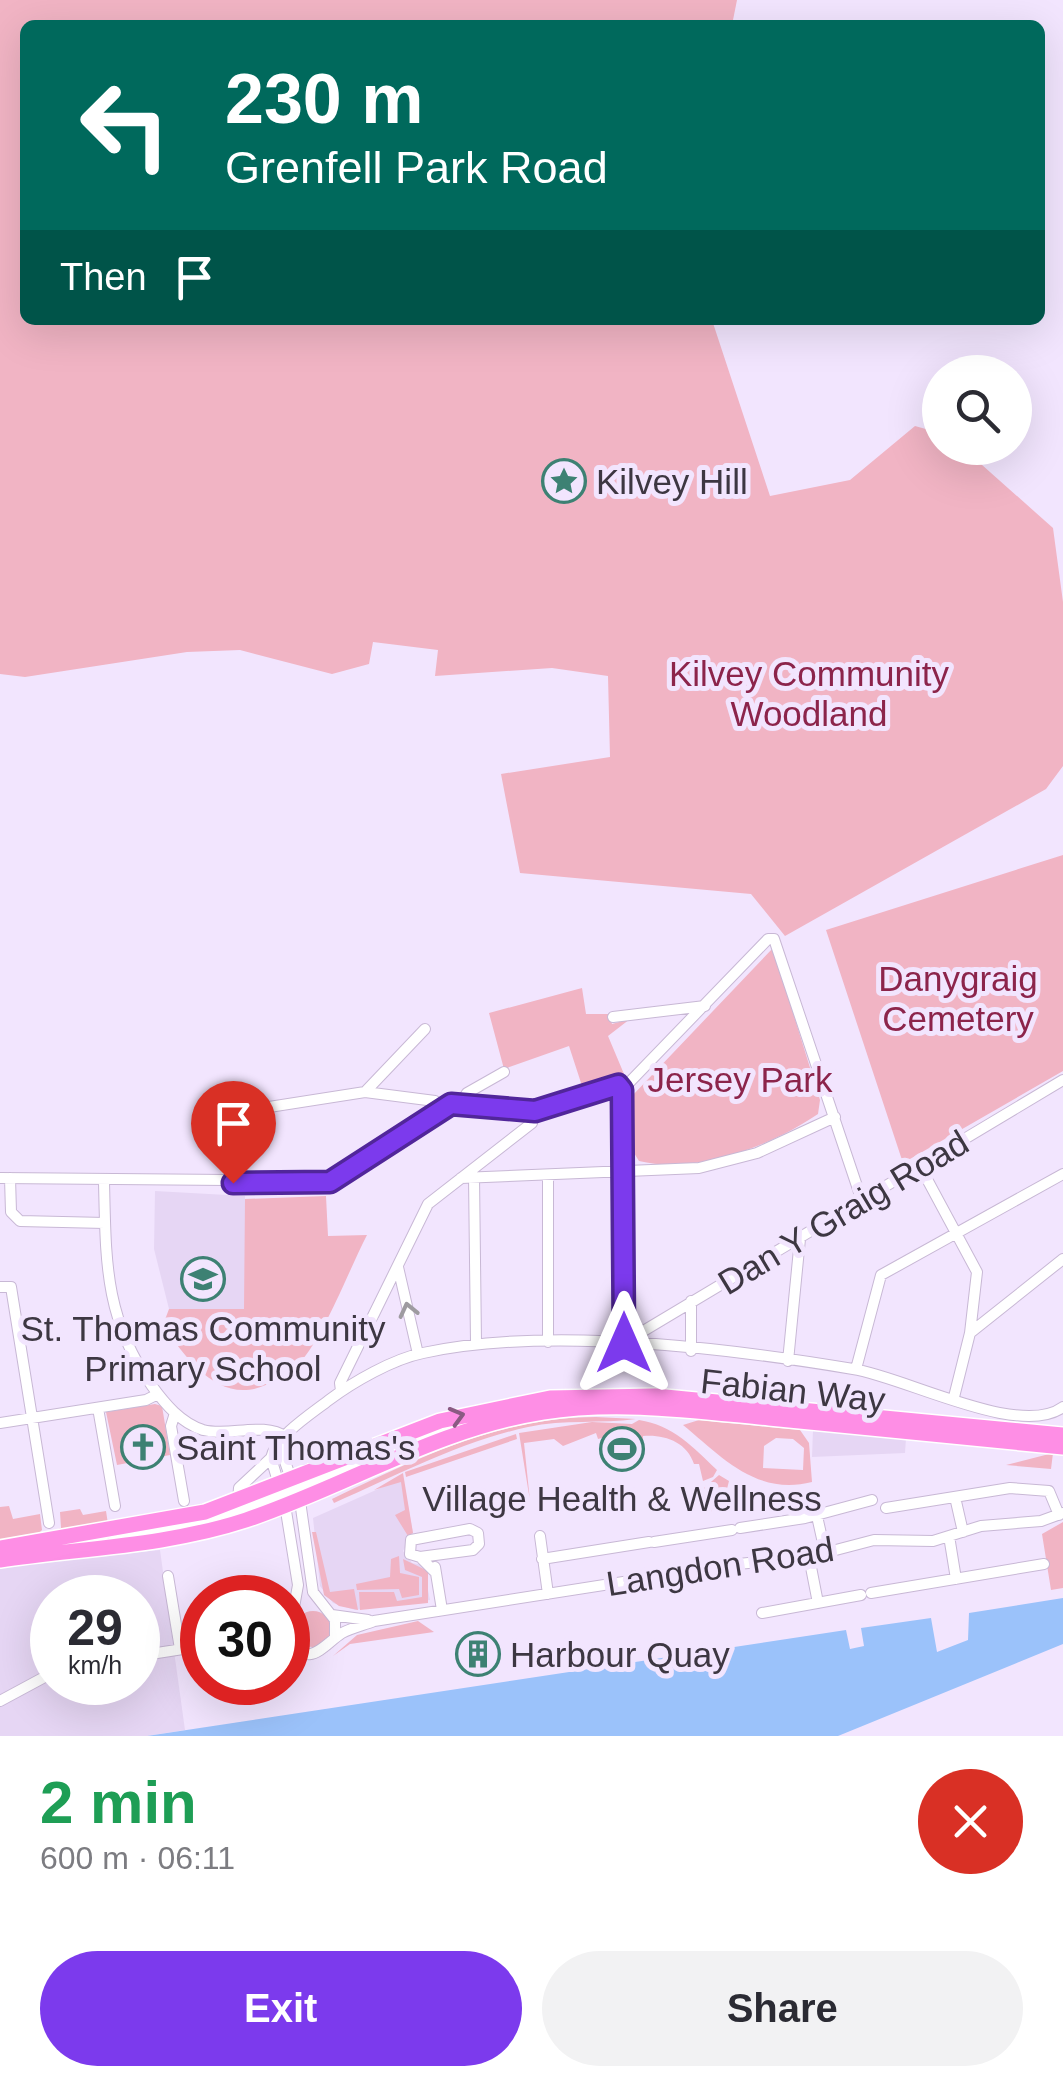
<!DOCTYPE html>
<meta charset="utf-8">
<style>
:root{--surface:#fff;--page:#f2f2f3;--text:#2b2b33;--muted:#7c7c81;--accent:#7c3aed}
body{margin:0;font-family:Helvetica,sans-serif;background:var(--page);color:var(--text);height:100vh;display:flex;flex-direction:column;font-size:38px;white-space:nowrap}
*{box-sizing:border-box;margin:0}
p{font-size:32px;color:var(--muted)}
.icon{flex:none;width:55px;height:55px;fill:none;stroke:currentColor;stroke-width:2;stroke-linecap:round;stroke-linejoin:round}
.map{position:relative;height:1736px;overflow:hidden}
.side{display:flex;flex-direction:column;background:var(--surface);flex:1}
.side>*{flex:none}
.banner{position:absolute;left:20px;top:20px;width:1025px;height:305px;border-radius:15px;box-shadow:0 10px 40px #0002;background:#00695c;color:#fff;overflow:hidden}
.fabs{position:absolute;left:922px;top:355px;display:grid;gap:20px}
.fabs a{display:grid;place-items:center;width:110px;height:110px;border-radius:50%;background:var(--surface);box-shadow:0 10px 40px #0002;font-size:50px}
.speed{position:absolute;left:30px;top:1575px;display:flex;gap:20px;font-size:50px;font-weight:700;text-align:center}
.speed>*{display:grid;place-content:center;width:130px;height:130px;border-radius:50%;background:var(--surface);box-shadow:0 10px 40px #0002;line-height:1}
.speed small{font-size:25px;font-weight:400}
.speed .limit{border:15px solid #d22;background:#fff;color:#111}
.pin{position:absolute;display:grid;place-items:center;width:85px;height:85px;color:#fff;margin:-102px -42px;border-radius:50% 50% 50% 0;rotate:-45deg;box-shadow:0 0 10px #0007}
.pin .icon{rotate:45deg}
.me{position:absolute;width:110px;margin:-55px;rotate:0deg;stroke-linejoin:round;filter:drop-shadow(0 0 8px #0008)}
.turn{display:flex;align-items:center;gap:35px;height:210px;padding:0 40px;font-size:45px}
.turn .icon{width:130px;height:130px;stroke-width:2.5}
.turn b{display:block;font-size:70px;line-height:85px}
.then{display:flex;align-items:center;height:95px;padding:0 40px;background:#0003;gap:20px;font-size:38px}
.round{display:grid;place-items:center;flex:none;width:105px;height:105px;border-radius:52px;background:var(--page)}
.head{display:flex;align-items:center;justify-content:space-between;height:170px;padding:0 40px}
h1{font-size:60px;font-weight:700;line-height:75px;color:#1e9e55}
.primary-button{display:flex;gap:20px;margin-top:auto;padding:20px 40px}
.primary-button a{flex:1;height:115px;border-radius:60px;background:var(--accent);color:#fff;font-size:40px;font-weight:700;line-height:115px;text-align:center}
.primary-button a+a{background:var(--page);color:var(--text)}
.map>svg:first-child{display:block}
</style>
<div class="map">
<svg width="1063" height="1736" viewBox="0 0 1063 1736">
<rect width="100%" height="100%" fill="#f2e5fe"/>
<path fill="#e6d6f4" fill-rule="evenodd" d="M155,1191L245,1196V1309H169L154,1249Z
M813,1430L906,1438L905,1453L812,1457Z
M403,1478L413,1533L403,1551L412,1563L423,1565L430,1600L355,1610L333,1603L320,1586L313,1518Z
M160,1550L185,1730L147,1736H0V1566ZM52,1598H138V1682H52Z"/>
<path fill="#f1b4c4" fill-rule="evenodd" d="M0,0H737L732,25H25V320H712L770,496L850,480L915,426L940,433V448H963L1053,528L1063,602V766L1046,789L785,936L751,894L520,873L501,774L610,757L608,676L552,668L435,676L438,650L373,642L369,664L332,674L240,650L187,652L25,677L0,674Z
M1063,855V1071L903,1163L826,930Z
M773,948L820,1100L818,1114C771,1146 696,1175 639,1161L629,1145L632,1096Z
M582,988L586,1014H609L612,1024L630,1019L608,1036L624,1074L583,1089L569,1046L504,1069L489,1013Z
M326,1196L328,1236L367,1235C349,1270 326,1331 303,1359C297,1367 286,1372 278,1378C227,1413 190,1365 163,1325L169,1309H244L245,1199Z
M155,1404L162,1406L170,1455L117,1465L106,1412Z
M596,1417L636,1419C601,1424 564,1419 528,1427C459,1442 398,1475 334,1503L332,1499C416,1459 501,1417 596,1417Z
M639,1420C673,1425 693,1447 717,1470L713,1477L703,1481L699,1464H694C687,1442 664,1434 643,1436V1445L634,1446L630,1431L598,1439L596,1433L563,1446L554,1439L524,1443L530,1501L519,1433L592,1422L632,1424Z
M699,1420L800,1430L809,1443L812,1482C756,1496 722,1457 683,1425ZM776,1438L793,1439L804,1448L803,1470L763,1468L764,1446Z
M516,1434L517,1439L406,1477L405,1472Z
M1053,1453L1051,1469L1006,1465Z
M403,1473L413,1533L408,1536L395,1515L405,1510L401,1482L374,1490Z
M719,1475L729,1481L724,1501L714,1503L712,1511L702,1514L701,1508L707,1507L704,1488Z
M9,1506L13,1519L40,1514L42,1530L36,1536L0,1541V1507Z
M80,1509L83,1515L106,1511L108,1524L42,1535L61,1528L60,1512Z
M1063,1522V1588L1051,1590L1042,1534Z
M312,1532H316L330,1592L354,1589L358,1610L339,1606L324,1595Z
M399,1556L400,1573L419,1577V1595L402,1598L399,1589L357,1590L356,1584L390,1577L391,1559Z
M403,1559L428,1571V1603L360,1610L359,1592H394L397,1601L422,1597V1577L405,1570Z
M295 1629a18 18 0 1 1 36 0a18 18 0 1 1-36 0Z
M418,1621L434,1632L350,1644L333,1656L357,1635Z"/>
<path fill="#9bc2fa" d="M1063,1598V1644L838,1736H147L846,1630L850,1649L864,1646L861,1628L931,1618L937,1652L968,1640L969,1613Z"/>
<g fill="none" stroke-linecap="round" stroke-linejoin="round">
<g stroke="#c8b8d5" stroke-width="12">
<path id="minor" d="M613,1017L705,1006
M622,1090L768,939H774L861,1198
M622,1090L624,1343
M365,1092L425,1029
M460,1104L467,1093L504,1072
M250,1110L365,1092L435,1101L443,1107
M921,1168L977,1272L970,1333L954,1397
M474,1176L476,1343
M0,1178L331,1181L451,1104L535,1111L610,1086L622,1090
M10,1178L11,1212L20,1221L105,1223
M461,1178L699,1168L757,1153L835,1117
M104,1182C106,1260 104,1318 152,1386C165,1404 181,1423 203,1430C229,1437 263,1421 286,1437
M398,1267L418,1354
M0,1287H11L49,1523
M691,1301V1351
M970,1333L1063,1259
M548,1342V1175
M625,1342L1063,1080
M788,1361L800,1239
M856,1369L881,1275L1063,1174
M341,1391L340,1383L428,1204L532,1123L535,1111
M1063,1407C1020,1439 905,1377 853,1369C728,1348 546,1326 423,1353C393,1359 353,1382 329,1400C311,1414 276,1436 271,1458L285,1505L298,1585L289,1635C307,1673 323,1645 342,1633C352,1628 364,1625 374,1621L738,1564L809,1557L874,1540L933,1541L981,1526L1041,1521L1063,1513
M98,1408L115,1506
M175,1413L171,1426L184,1501
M0,1423L146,1400L158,1394
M279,1444L301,1508L313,1592L335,1620V1638
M289,1490L361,1462L381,1460
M955,1497L963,1532
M238,1500L239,1488L271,1458
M886,1508L1010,1488L1049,1491L1059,1515
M817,1516L825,1552
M740,1528L805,1518L872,1500
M111,1534L158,1533L191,1525L288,1494
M540,1536L548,1594
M949,1536L956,1579
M654,1542L732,1530
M420,1557L473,1550L479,1544L478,1533L470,1529L411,1540L410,1554L420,1557L434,1571
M809,1557L818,1603
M542,1559L649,1542
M435,1567L442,1610
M168,1576L180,1649
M871,1593L1044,1564
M762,1613L861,1595
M332,1615L368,1620
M138,1656L202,1646
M0,1701L52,1673"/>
</g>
<g stroke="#fff" stroke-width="18">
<path id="highway" d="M0,1548L205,1512L440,1421L550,1398L655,1396L1063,1435
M0,1560C82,1548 167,1546 246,1520C347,1486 436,1429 543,1412C618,1400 695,1411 769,1418C867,1428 965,1438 1063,1447"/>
</g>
<use href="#minor" stroke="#fff" stroke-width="10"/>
<use href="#highway" stroke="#fe8ee5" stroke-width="15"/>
</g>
<defs><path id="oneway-chevron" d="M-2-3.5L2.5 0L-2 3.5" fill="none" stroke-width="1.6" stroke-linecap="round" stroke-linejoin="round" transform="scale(2.5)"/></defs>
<use stroke="#9e9ba0" href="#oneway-chevron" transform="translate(408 1310) rotate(-103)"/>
<use stroke="#8a5a83" href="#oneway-chevron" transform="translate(457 1416) rotate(-16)"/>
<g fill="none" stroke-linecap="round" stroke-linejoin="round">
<g stroke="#51269a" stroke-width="25">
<path id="route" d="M233,1183L330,1182L451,1104L535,1111L618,1085L622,1090L624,1343"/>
</g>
<use href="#route" stroke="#7c3aed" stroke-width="18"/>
</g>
<defs>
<g id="sight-ring" transform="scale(2.25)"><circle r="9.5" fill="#f2e5fe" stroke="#3d8173" stroke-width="1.5"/><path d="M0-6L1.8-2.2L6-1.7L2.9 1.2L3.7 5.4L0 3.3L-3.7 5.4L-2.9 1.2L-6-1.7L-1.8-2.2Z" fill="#3d8173"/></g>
<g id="school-ring" transform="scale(2.25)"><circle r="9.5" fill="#f2e5fe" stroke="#3d8173" stroke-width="1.5"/><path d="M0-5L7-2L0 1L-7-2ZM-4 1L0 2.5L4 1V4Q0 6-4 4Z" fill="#3d8173"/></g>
<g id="church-ring" transform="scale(2.25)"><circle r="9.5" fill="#f2e5fe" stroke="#3d8173" stroke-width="1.5"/><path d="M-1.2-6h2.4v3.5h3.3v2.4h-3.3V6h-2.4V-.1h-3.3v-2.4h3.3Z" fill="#3d8173"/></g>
<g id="stadium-ring" transform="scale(2.25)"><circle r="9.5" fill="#f2e5fe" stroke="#3d8173" stroke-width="1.5"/><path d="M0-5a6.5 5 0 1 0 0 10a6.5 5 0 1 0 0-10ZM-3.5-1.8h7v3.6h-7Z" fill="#3d8173"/></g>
<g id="building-ring" transform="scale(2.25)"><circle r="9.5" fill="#f2e5fe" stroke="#3d8173" stroke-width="1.5"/><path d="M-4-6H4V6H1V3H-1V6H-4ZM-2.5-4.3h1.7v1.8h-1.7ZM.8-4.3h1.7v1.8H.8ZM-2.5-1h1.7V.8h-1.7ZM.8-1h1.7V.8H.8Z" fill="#3d8173"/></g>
</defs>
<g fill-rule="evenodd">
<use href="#sight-ring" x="564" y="481"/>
<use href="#school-ring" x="203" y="1279"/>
<use href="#church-ring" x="143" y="1447"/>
<use href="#stadium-ring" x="622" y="1449"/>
<use href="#building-ring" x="478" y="1654"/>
</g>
<g text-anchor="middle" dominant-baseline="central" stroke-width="10" stroke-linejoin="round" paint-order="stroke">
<g font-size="35" fill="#3d3742" stroke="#f2e5fe" text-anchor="start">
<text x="596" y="481">Kilvey Hill</text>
<text x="203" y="1328" text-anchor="middle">St. Thomas Community<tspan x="203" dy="40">Primary School</tspan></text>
<text x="176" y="1447">Saint Thomas's</text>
<text x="622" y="1498" text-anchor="middle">Village Health &amp; Wellness</text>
<text x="510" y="1654">Harbour Quay</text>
</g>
<g font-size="35" fill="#8c244b" stroke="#f2e5fe">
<text x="809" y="673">Kilvey Community<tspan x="809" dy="40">Woodland</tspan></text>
<text x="958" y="978">Danygraig<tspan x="958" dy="40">Cemetery</tspan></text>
<text x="740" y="1079">Jersey Park</text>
</g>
<g font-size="35" fill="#3d3742" stroke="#f2e5fe">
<text transform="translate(843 1212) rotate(-31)">Dan Y Graig Road</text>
<text transform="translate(793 1390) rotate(6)">Fabian Way</text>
<text transform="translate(720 1566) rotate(-9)">Langdon Road</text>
</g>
</g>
</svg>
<div class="fabs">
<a><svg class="icon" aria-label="search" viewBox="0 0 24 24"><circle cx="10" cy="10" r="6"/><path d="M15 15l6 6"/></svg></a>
</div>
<div class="speed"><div>29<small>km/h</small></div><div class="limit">30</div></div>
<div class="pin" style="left:233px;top:1183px;background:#d93025"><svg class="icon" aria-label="arrive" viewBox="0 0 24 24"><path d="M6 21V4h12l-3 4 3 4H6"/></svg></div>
<svg class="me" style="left:624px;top:1343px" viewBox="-20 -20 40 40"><path d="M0-17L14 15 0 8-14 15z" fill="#7c3aed" stroke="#fff" stroke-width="4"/></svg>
<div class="banner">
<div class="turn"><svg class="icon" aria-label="left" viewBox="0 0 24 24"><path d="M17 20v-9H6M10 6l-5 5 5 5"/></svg><div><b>230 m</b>Grenfell Park Road</div></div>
<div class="then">Then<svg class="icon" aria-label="arrive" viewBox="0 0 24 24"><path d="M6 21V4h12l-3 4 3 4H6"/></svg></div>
</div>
</div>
<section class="side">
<div class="head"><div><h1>2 min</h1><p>600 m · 06:11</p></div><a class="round" style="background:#d93025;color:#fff"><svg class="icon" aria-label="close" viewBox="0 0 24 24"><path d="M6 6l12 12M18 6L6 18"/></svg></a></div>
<div class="primary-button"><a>Exit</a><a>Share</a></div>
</section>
